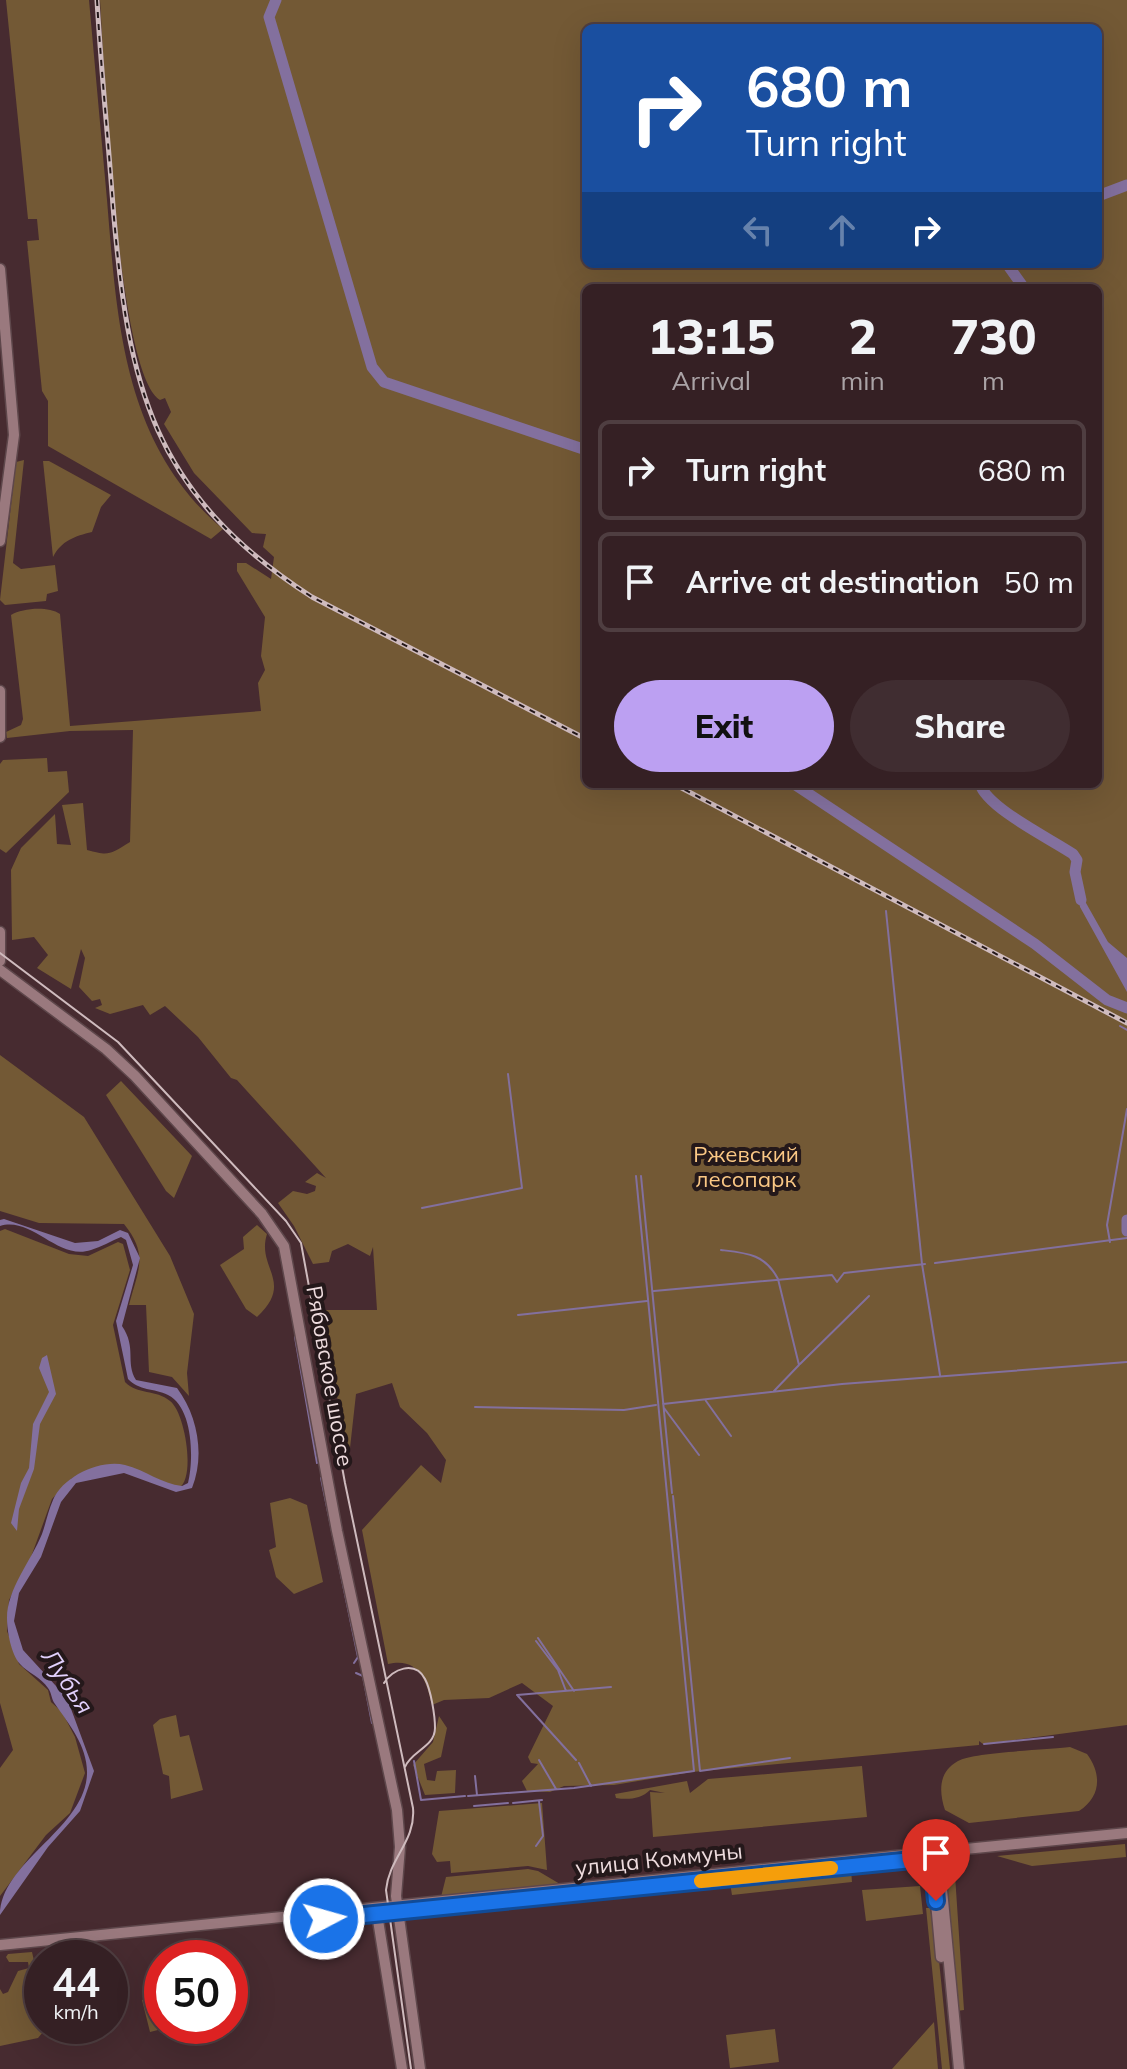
<!DOCTYPE html>
<meta charset="utf-8">
<style>
:root{--surface:#352024;--page:#402d31;--text:#f1f3f6;--muted:#aaa3a6;--line:#4f3e41;--accent:#bca0f2}
body{margin:0;font-family:Mulish,sans-serif;background:var(--page);color:var(--text);height:100vh;display:flex;flex-direction:column;font-size:30px;white-space:nowrap}
*{box-sizing:border-box;margin:0}
p{font-size:26px;color:var(--muted)}
.icon{flex:none;width:44px;height:44px;fill:none;stroke:currentColor;stroke-width:2;stroke-linecap:round;stroke-linejoin:round}
.map{position:relative;flex:1;overflow:hidden}
.sheet{position:absolute;left:582px;top:284px;width:520px;height:504px;display:flex;flex-direction:column;background:var(--surface);border-radius:12px;box-shadow:0 8px 32px #0002,0 0 0 2px var(--line)}
.sheet>*{flex:none}
.banner{position:absolute;left:582px;top:24px;width:520px;height:244px;border-radius:12px;box-shadow:0 8px 32px #0002,0 0 0 2px var(--line);background:#1a4fa0;color:#fff;overflow:hidden}
.speed{position:absolute;left:24px;top:1940px;display:flex;gap:16px;font-size:40px;font-weight:700;text-align:center}
.speed>*{display:grid;place-content:center;width:104px;height:104px;border-radius:50%;background:var(--surface);box-shadow:0 8px 32px #0002,0 0 0 2px var(--line);line-height:1}
.speed small{font-size:20px;font-weight:400}
.speed .limit{border:12px solid #d22;background:#fff;color:#111}
.pin{position:absolute;display:grid;place-items:center;width:68px;height:68px;color:#fff;margin:-82px -34px;border-radius:50% 50% 50% 0;rotate:-45deg;box-shadow:0 0 8px #0007}
.pin .icon{rotate:45deg}
.me{position:absolute;width:88px;margin:-44px;rotate:84deg;stroke-linejoin:round;filter:drop-shadow(0 0 6px #0008)}
.turn{display:flex;align-items:center;gap:28px;height:168px;padding:0 32px;font-size:36px}
.turn .icon{width:104px;height:104px;stroke-width:2.5}
.turn b{display:block;font-size:56px;line-height:68px}
.lanes{display:flex;align-items:center;height:76px;padding:0 32px;background:#0003;justify-content:center;gap:40px;direction:ltr}
.lanes .off{opacity:.35}
.eta{display:flex;justify-content:space-evenly;align-items:center;height:136px;text-align:center}
.eta b{font-size:48px;font-weight:800;line-height:56px}
.action{display:flex;gap:16px;margin-top:auto;padding:16px 32px}
.action a{flex:1;height:92px;border-radius:48px;background:var(--accent);color:#111;font-size:32px;font-weight:800;line-height:92px;text-align:center}
.action a+a{background:var(--page);color:var(--text)}
ul{padding:0;list-style:none}
li{display:flex;align-items:center;gap:24px;height:100px;margin:0 16px 12px;padding:0 16px;border:4px solid var(--line);border-radius:12px}
li div{flex:1}
li b{display:block;font-size:30px}
li em{font-style:normal}
.map>svg:first-child{display:block}
</style>
<div class="map">
<svg width="1127" height="2069" viewBox="0 0 1127 2069">
<rect width="100%" height="100%" fill="#472b30"/>
<path fill="#735935" fill-rule="evenodd" d="M6,0H89C95,67 101,134 107,200C117,321 123,445 223,529L211,539L48,446V401L42,391L27,241L39,240L37,219H28Z
M100,0H1127V1725L983,1744L979,1741V1745L692,1772L614,1785L564,1786L550,1792L527,1791L522,1781L538,1764L531,1763L528,1757L553,1706L522,1683L489,1698L444,1700L432,1705C426,1680 419,1657 388,1664L362,1530L421,1465L441,1483L446,1460L427,1433L400,1407L392,1383L356,1394L349,1457L320,1310H377L373,1247L370,1256L348,1244L332,1251L329,1262L313,1264L294,1226L278,1203L293,1191L307,1194L315,1191L316,1186L305,1182L317,1173L326,1178L237,1080L231,1078L198,1037L165,1006L150,1015L143,1005L110,1014L95,1008L102,1005L100,999L92,1001L79,987L85,958L81,949L71,989L37,968L48,955L34,937L12,940L11,870L21,848L55,814L57,844L71,845L62,805L83,803L87,850C109,856 109,855 130,842L133,730L70,731L7,738L6,732L21,725L23,719L11,615C23,608 48,606 60,614L70,726L261,711L258,683L265,670L261,656L265,617L237,571V563H246L271,579L274,557L263,547L266,534L252,533L194,473L164,424L171,412L165,398L160,400C117,374 104,61 100,0ZM586,28H1098V264H586ZM586,288H1098V784H586Z
M24,460L13,563L21,569L55,565L58,591L47,594L46,601L5,605L0,600L16,462Z
M43,461H49L111,495L101,507L92,532C75,536 61,541 53,557Z
M47,758L48,772L67,771L69,792L6,853L0,849V764L3,760Z
M0,1055L84,1117L170,1256L194,1314L187,1373L189,1396L172,1377L149,1372L146,1305H129C138,1270 149,1255 124,1224L39,1223L0,1211Z
M121,1081L192,1156L174,1198L166,1191L106,1095Z
M257,1225L267,1234C256,1268 295,1282 257,1317L246,1309L220,1265L244,1249L243,1237Z
M5,1229L69,1254L88,1256L118,1242L123,1244L130,1270L113,1325L125,1382C137,1395 156,1389 170,1401C185,1412 196,1478 179,1488L122,1467L72,1478L52,1499L31,1557L9,1600L7,1631L19,1664L48,1690L51,1702L62,1712L75,1737L85,1773L70,1813L46,1835L0,1896V1768L13,1750L0,1703V1231Z
M290,1498L307,1505L323,1582L294,1594L276,1577L269,1550L276,1547L270,1503Z
M176,1715L180,1737L189,1735L203,1790L171,1799L169,1776L163,1774L153,1725L160,1719Z
M439,1716L447,1728L441,1757L424,1764L427,1780L435,1781L437,1771L456,1770L455,1793L425,1795L413,1765L433,1742Z
M1070,1747L1087,1754C1102,1774 1101,1797 1079,1811L969,1823L945,1810C939,1792 938,1772 958,1761C974,1752 1046,1750 1070,1747Z
M862,1766L867,1817L653,1837L650,1792L665,1793L650,1790C641,1799 628,1800 616,1798L615,1794L687,1781L690,1793L708,1779Z
M542,1803L547,1870L528,1866L451,1873L450,1861L437,1862L432,1854L439,1811Z
M1125,1844L1126,1857L1032,1866L997,1856Z
M528,1869L538,1871L560,1884L441,1897L446,1877Z
M851,1870L852,1882L732,1895L730,1883Z
M944,1875H955L964,2010L957,2011Z
M920,1886L923,1914L866,1921L862,1890Z
M926,1908H930L932,1921H935L950,2069H942Z
M32,1952L35,1965H42V2026H48L38,2038L0,2046V1989L3,1994L8,1992L18,1971L29,1968L28,1962H9L6,1957L8,1954Z
M162,1983V2026H174L150,2032L142,2000L148,1998L145,1987Z
M934,2022L938,2069H892Z
M775,2029L779,2062L730,2068L726,2035Z"/>
<path fill="#83709e" d="M1077,887L1108,942L1127,958V992L1080,907Z
M4,1219L75,1243L98,1241L120,1230L128,1233L140,1258L122,1326C137,1348 125,1362 136,1380L177,1388C198,1416 205,1456 192,1488L176,1492L124,1473L76,1483L61,1502L41,1557L19,1593L14,1621L23,1650L67,1698L94,1771L80,1811L48,1847L0,1915C0,1862 85,1829 87,1774C88,1747 69,1724 55,1704C51,1699 52,1693 48,1688C41,1677 28,1673 20,1664C11,1654 7,1631 7,1618C7,1589 31,1561 42,1534C46,1523 48,1511 53,1500C63,1476 101,1459 125,1465C145,1470 162,1484 182,1486L188,1483C194,1459 193,1407 168,1395C154,1388 139,1391 128,1379L116,1321L133,1265L126,1240L121,1237C111,1241 101,1247 91,1250C58,1261 32,1216 0,1226V1220Z
M47,1355L56,1394L40,1424L34,1469L19,1509L17,1531L11,1523L21,1483L29,1468L33,1424L49,1392L39,1368L42,1358Z"/>
<g fill="none" stroke-linecap="round" stroke-linejoin="round">
<path stroke="#83709e" stroke-width="2" d="M886,911L922,1264L940,1375
M1120,1026L1127,1030
M641,1176L672,1493
M422,1208L522,1188L508,1074
M1110,1242L1107,1225L1127,1109
M721,1250C747,1253 765,1254 778,1279L799,1365L774,1391
M935,1263L1127,1238
M654,1291L832,1275L837,1282L844,1273L925,1264
M518,1315L647,1301
M295,1337L317,1463
M800,1364L869,1296
M706,1401L731,1436
M663,1404L842,1384L1127,1362
M475,1407L624,1410L656,1405
M664,1408L699,1455
M321,1478L358,1657L354,1663
M673,1496L700,1771L790,1758
M538,1638L574,1691
M536,1641L558,1670L566,1691
M356,1673L363,1676L372,1723
M517,1695L611,1687
M518,1696L576,1760
M984,1744L1053,1737
M539,1760L556,1789
M414,1761L421,1800L465,1796
M579,1763L591,1786
M475,1776L477,1795
M468,1796L574,1788L694,1771L636,1176
M513,1803L542,1800
M474,1806L508,1803
M536,1846L543,1836L539,1801"/>
<path stroke="#83709e" stroke-width="11" d="M276,0L269,17L372,367L384,382L586,450
M1098,196L1127,185
M1007,264L1024,288
M794,784L1035,944L1107,1000L1127,1008
M980,784C987,808 1051,839 1073,854L1077,860L1075,872L1081,900
M1127,1220V1231"/>
<g stroke="#5e474b" stroke-width="13">
<path id="secondary" d="M0,269L14,435L0,541
M0,691V737
M0,932V961
M0,970L106,1049L135,1076L262,1214L284,1246L337,1531L397,1810L400,1847L396,1896L420,2069
M934,1852L939,1858L959,2069
M934,1852L932,1858L941,1957
M380,1910L377,1914L402,2069
M318,1920L385,1913
M0,1945L1127,1833"/>
</g>
<use href="#secondary" stroke="#9a797e" stroke-width="10"/>
<path stroke="#cfbbbe" stroke-width="2" d="M0,953L118,1042L286,1221L301,1243L345,1483L413,1808C416,1841 389,1858 386,1890L411,2069
M384,1683C392,1669 415,1660 425,1679C431,1690 435,1716 435,1728C435,1747 411,1751 405,1767"/>
<g stroke="#cfbbbe" stroke-width="5">
<path id="rail" d="M97,0C101,69 108,137 113,206C128,386 151,493 312,597L586,739
M674,784L1127,1023"/>
</g>
<use href="#rail" stroke="#24181a" stroke-width="2" stroke-dasharray="6" stroke-linecap="butt"/>
</g>
<g fill="none" stroke-linecap="round" stroke-linejoin="round">
<g stroke="#114b97" stroke-width="20">
<path id="route" d="M324,1919L932,1858L936,1901"/>
</g>
<use href="#route" stroke="#1a73e8" stroke-width="14"/>
<path stroke="#f59e0b" stroke-width="14" d="M701,1881L831,1868"/>
</g>
<g text-anchor="middle" dominant-baseline="central" stroke-width="8" stroke-linejoin="round" paint-order="stroke">
<g font-size="22" fill="#fbc885" stroke="#24181a">
<text x="746" y="1154">Ржевский<tspan x="746" dy="25">лесопарк</tspan></text>
</g>
<g font-size="22" fill="#eedcde" stroke="#24181a">
<text transform="translate(330 1376) rotate(80)">Рябовское шоссе</text>
<text transform="translate(659 1859) rotate(-6)">улица Коммуны</text>
</g>
<g font-size="24" font-style="italic" fill="#e2d1fd" stroke="#24181a">
<text transform="translate(68 1681) rotate(56)">Лубья</text>
</g>
</g>
</svg>
<div class="speed"><div>44<small>km/h</small></div><div class="limit">50</div></div>
<div class="pin" style="left:936px;top:1901px;background:#d93025"><svg class="icon" aria-label="arrive" viewBox="0 0 24 24"><path d="M6 21V4h12l-3 4 3 4H6"/></svg></div>
<svg class="me" style="left:324px;top:1919px" viewBox="-20 -20 40 40"><circle r="17" fill="#1a73e8" stroke="#fff" stroke-width="3"/><path d="M0-11L8 9 0 5-8 9z" fill="#fff"/></svg>
<div class="banner">
<div class="turn"><svg class="icon" aria-label="right" viewBox="0 0 24 24"><path d="M7 20v-9h11M14 6l5 5-5 5"/></svg><div><b>680 m</b>Turn right</div></div>
<div class="lanes"><svg class="icon off" aria-label="left" viewBox="0 0 24 24"><path d="M17 20v-9H6M10 6l-5 5 5 5"/></svg><svg class="icon off" aria-label="ahead" viewBox="0 0 24 24"><path d="M12 20V5M6 11l6-6 6 6"/></svg><svg class="icon" aria-label="right" viewBox="0 0 24 24"><path d="M7 20v-9h11M14 6l5 5-5 5"/></svg></div>
</div>
<section class="sheet">
<div class="eta">
<div><b>13:15</b><p>Arrival</p></div>
<div><b>2</b><p>min</p></div>
<div><b>730</b><p>m</p></div>
</div>
<ul>
<li><svg class="icon" aria-label="right" viewBox="0 0 24 24"><path d="M7 20v-9h11M14 6l5 5-5 5"/></svg><div><b>Turn right</b></div><em>680 m</em></li>
<li><svg class="icon" aria-label="arrive" viewBox="0 0 24 24"><path d="M6 21V4h12l-3 4 3 4H6"/></svg><div><b>Arrive at destination</b></div><em>50 m</em></li>
</ul>
<div class="action"><a>Exit</a><a>Share</a></div>
</section>
</div>
